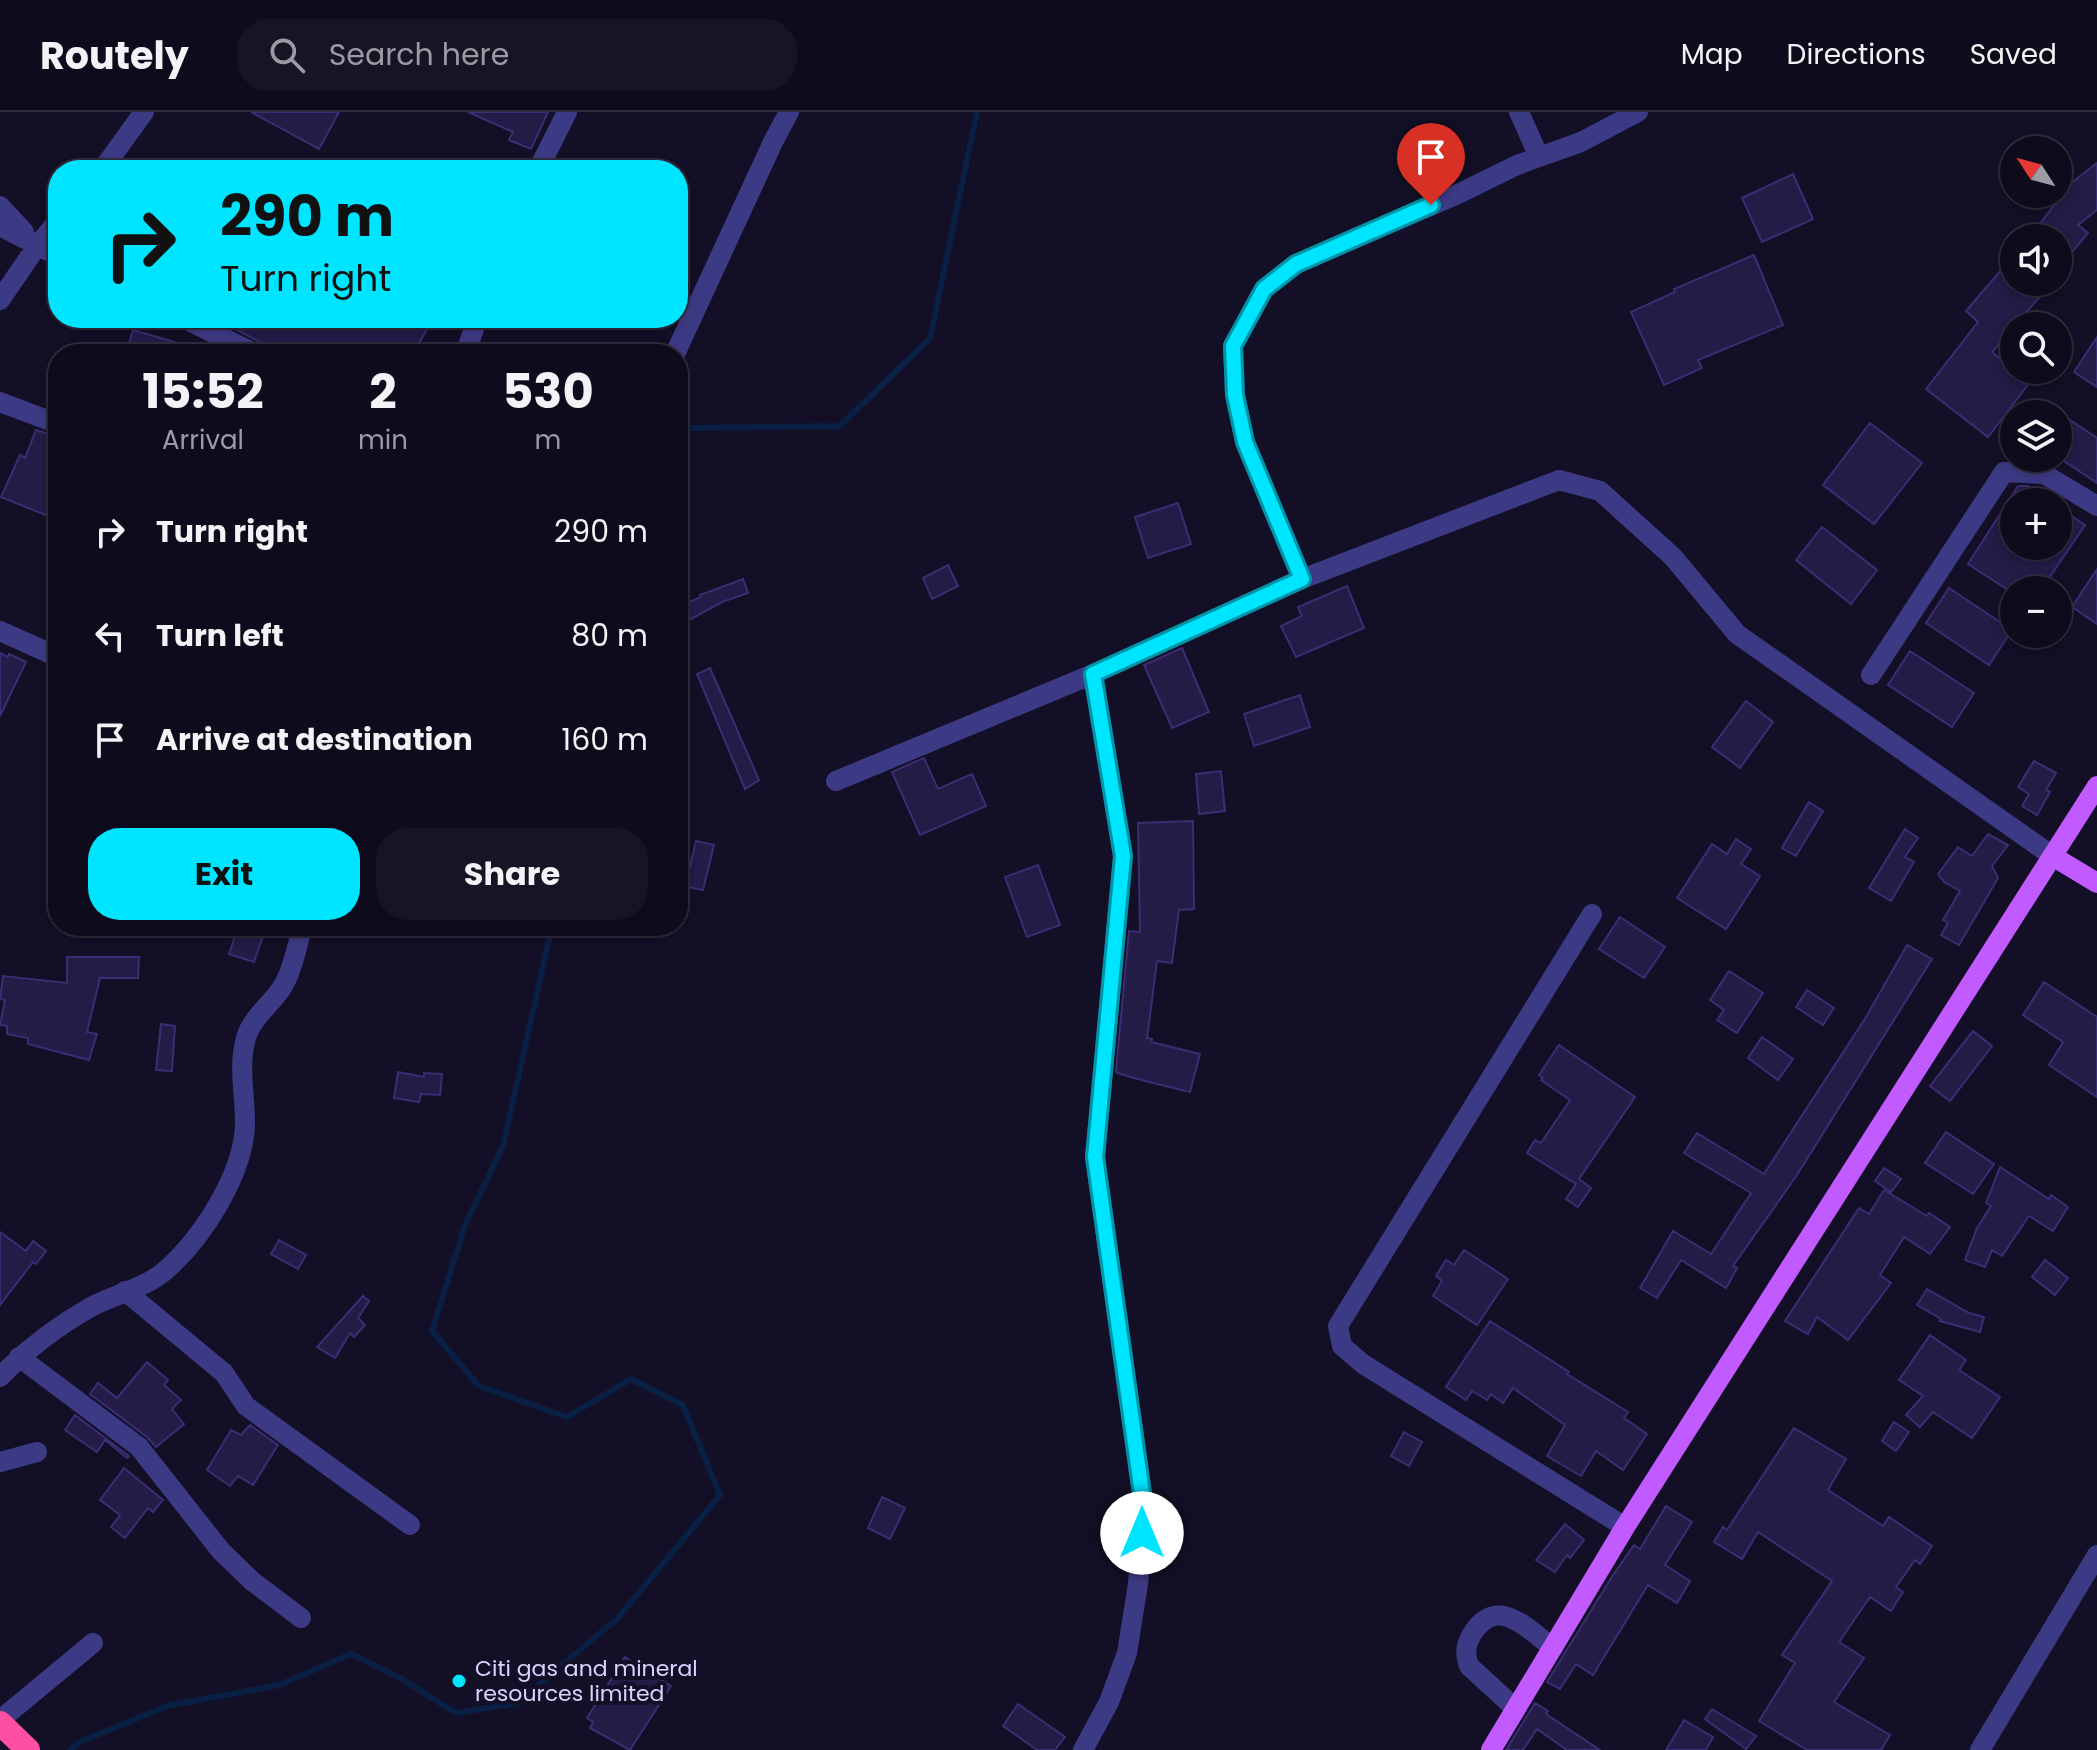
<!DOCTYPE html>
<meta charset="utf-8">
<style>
:root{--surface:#0e0b1c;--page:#171425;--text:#f1f3f6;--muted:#9b9ba3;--line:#2e2b3b;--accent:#00e5ff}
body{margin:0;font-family:Poppins,sans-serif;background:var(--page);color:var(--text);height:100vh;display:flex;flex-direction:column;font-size:30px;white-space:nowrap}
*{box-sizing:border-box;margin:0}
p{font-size:26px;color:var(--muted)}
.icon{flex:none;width:44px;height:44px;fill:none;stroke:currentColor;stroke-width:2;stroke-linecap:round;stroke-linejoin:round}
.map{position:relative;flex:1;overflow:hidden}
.sheet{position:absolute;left:48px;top:232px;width:640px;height:592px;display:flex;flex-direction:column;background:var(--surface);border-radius:32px;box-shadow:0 4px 12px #0003,0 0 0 2px var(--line)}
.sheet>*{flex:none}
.top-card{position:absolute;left:48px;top:48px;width:640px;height:168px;border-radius:32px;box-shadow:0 4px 12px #0003,0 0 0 2px var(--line);background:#00e5ff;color:#111;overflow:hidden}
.needle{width:52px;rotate:306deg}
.tools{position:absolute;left:2000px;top:24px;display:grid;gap:16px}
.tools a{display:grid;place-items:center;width:72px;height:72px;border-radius:50%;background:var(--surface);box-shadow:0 4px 12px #0003,0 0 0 2px var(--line);font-size:40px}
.pin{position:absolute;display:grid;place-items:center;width:68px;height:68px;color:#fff;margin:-82px -34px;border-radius:50% 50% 50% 0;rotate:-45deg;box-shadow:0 0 8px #0007}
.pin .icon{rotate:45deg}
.me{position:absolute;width:88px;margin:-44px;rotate:0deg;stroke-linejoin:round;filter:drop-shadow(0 0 6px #0008)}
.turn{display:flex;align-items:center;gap:28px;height:168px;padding:0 40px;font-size:36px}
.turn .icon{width:104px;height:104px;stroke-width:2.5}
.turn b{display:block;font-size:56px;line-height:68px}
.eta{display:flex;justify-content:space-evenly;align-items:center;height:136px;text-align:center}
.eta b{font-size:48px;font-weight:700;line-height:56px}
.action{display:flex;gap:16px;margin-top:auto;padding:16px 40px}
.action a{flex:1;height:92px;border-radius:32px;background:var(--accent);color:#111;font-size:32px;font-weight:700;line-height:92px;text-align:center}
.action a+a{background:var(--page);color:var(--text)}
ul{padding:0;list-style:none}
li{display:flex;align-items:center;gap:24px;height:104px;padding:0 40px}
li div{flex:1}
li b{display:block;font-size:30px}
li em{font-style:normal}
header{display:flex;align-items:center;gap:48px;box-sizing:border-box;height:112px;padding:0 40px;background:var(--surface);border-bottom:2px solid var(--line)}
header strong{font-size:38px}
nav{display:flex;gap:44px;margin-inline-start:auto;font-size:28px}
.search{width:560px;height:72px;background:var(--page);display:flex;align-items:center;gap:20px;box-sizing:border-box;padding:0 28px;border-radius:32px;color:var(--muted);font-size:30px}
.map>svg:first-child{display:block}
</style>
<header>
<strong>Routely</strong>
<div class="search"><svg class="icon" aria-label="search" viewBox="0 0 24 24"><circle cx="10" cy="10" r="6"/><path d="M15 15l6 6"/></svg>Search here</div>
<nav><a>Map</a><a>Directions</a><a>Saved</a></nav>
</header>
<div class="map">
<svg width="2097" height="1638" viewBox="0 0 2097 1638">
<rect width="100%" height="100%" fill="#130f26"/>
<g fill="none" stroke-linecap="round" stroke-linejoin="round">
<path stroke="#0a1f44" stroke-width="6" d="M678,316L840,314L930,226L977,0
M70,1638L80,1630L167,1594L279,1573L351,1542L400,1566L456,1601L517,1591L618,1506L720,1383L683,1293L631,1267L567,1305L479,1274L432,1219L465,1113L503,1034L552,814"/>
</g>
<path fill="#241b47" stroke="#3b2d73" stroke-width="2" d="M251,0H339L319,37Z
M468,0H548L531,37L509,28L513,20Z
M2097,51V98L2078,113L2088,121L2058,157V126H2029L2064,80L2062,78Z
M1793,62L1813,107L1762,130L1742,86Z
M1754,143L1783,213L1698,248L1702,256L1664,273L1631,200L1675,180L1674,177Z
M2014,143V170H2033L2044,180L1992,240L2030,270L1988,325L1926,277L1978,210L1966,199Z
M240,206H433L413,242H269L262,231L235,217Z
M133,218L199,237V242H126Z
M2097,225V275L2074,260Z
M2058,300L2097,326V371L2058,345Z
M1870,311L1922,351L1874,412L1823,373Z
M36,318L58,325V408L1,385L20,343L25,346Z
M2018,374H2028L2051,390H2014V434H2058V395L2085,413L2041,478H2008L1968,452Z
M1178,391L1191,432L1148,446L1135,405Z
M1822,415L1877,458L1851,492L1796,448Z
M948,453L958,474L932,487L923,466Z
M2097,457V512L2072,495Z
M743,467L748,481L722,490L678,514V495L701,485L700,483Z
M1347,474L1364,516L1296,545L1281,514L1302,504L1298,495Z
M1949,476L2012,518L1989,553L1926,511Z
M1182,536L1209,600L1172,616L1144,553Z
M1910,539L1974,581L1952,615L1888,573Z
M0,541L8,545L9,542L26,550L0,604Z
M710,556L759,668L745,677L697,562Z
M1300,583L1310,615L1254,634L1244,602Z
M1746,589L1773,610L1740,656L1712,635Z
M924,646L938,677L972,662L986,694L920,723L892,660Z
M2034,649L2056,661L2046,678L2050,680L2037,703L2022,694L2029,682L2018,675Z
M1221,659L1225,699L1199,702L1196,662Z
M1809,690L1823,699L1796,744L1782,736Z
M1193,709L1194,797L1179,798L1172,851L1157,849L1147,926L1152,927L1151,930L1200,942L1190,980L1145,969L1117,961L1116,958L1129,819L1140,820L1138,711Z
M1905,717L1918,726L1905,745L1914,750L1891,789L1869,776Z
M1988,722L2008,733L1992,754L1998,766L1959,833L1941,823L1948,811L1943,808L1960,779L1944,770L1938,762L1958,735L1972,744Z
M1736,727L1751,737L1741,752L1760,764L1726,817L1677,786L1712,732L1727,742Z
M696,729L714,733L703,778L678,773V752L690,755Z
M1038,753L1060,813L1027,825L1005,765Z
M1620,805L1665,835L1644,866L1599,837Z
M238,815L263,824L254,850L229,842Z
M1907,833L1932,847L1797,1063L1733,1154L1737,1156L1726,1176L1681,1148L1657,1186L1640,1176L1673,1119L1711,1142L1751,1081L1684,1041L1697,1021L1764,1062L1866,905Z
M67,845H139L138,866H100L87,920L97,922L89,948L28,932V926L7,922V914L0,913L5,888L0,887L3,864L67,871Z
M1729,859L1763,881L1737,921L1717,908L1724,898L1710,888Z
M2044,870L2097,905V985L2049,953L2063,930L2023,903Z
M1807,878L1834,896L1823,913L1796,895Z
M161,912L175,914L172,959L156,958Z
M1973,919L1992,934L1950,989L1930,974Z
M1762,925L1793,947L1778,968L1748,946Z
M1559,933L1635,985L1579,1067L1591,1076L1578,1095L1566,1087L1576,1072L1527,1041L1535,1028L1541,1031L1570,988L1541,968L1543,966L1539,963Z
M398,960L424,965V961L442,962L440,983L421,982L419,990L394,986Z
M1946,1020L1994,1052L1973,1082L1925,1051Z
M2000,1055L2049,1087L2051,1083L2068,1095L2053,1119L2029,1104L2002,1144L1992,1138L1985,1155L1965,1148L1977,1116L1991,1094L1986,1091Z
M1884,1056L1901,1067L1891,1080L1875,1069Z
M1884,1078L1927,1104L1929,1101L1950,1115L1930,1142L1904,1125L1880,1163L1891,1171L1848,1228L1817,1205L1808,1222L1785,1209L1859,1096L1869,1102Z
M0,1120L26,1139L33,1129L46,1139L36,1152L33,1150L0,1193Z
M279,1128L306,1143L298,1157L271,1142Z
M1464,1138L1508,1167L1477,1213L1433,1184L1442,1169L1436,1164L1446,1148L1454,1153Z
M2045,1148L2068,1166L2055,1183L2032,1165Z
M1927,1177L1969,1201L1984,1205L1980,1220L1940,1209L1941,1207L1917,1193Z
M363,1184L369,1189L358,1206L365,1213L354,1225L350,1221L335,1246L317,1235Z
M1490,1209L1569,1260L1567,1262L1628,1300L1624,1306L1647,1322L1623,1358L1596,1339L1581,1364L1547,1344L1565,1313L1513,1276L1503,1291L1491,1282L1487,1288L1472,1279L1466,1288L1446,1275Z
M1930,1223L1966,1248L1959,1258L2000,1285L1972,1326L1933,1300L1920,1315L1906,1303L1923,1284L1899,1268Z
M147,1250L168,1268L164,1273L181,1288L172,1297L184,1312L156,1335L147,1325L90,1282L98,1271L117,1286Z
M75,1303L129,1344L127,1346L105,1328L97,1340L65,1318Z
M1894,1310L1909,1320L1896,1339L1882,1329Z
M250,1313L278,1333L253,1373L238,1364L230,1374L207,1358L231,1318L241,1323Z
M1794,1316L1846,1347L1828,1378L1883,1414L1889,1405L1932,1434L1920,1452L1915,1448L1896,1475L1903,1480L1891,1499L1870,1485L1839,1530L1864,1546L1834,1590L1890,1623L1881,1638H1807L1759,1609L1795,1551L1782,1543L1832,1469L1758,1420L1742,1447L1714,1430L1723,1415L1727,1418Z
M1404,1320L1422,1330L1409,1354L1391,1344Z
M124,1356L163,1388L153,1400L148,1396L125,1426L111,1415L120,1403L100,1388Z
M882,1385L905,1396L890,1427L868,1416Z
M1666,1394L1692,1410L1665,1453L1690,1469L1677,1491L1648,1473L1593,1563L1576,1552L1560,1577L1547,1570L1613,1463L1634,1433L1640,1437Z
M1565,1412L1584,1428L1570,1446L1567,1443L1555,1460L1536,1448Z
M625,1545L671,1574L630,1638L590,1616L593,1610L587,1606Z
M1535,1591L1548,1599L1546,1602L1600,1638H1567L1537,1617L1523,1638H1506Z
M1018,1592L1065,1625L1055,1638H1037L1003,1614Z
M1712,1597L1756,1624L1746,1637L1705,1607Z
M1684,1608L1713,1625L1706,1638H1666Z"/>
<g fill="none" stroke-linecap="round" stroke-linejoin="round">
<path stroke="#3d3a85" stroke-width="20" d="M1519,0L1539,45
M102,58L144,0
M538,58L567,0
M0,94L24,120
M0,114L58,144
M0,188L37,134L58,109
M183,206L256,242
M465,242L478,206
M675,242L773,30L789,0
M0,290L58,312
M1302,467L1245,330L1235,283L1233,234L1264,177L1296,152L1458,82L1517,53L1581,30L1638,0
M0,519L58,545
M1871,563L2004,360L2044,362L2097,394
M836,669L1093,562L1302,467L1559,368L1600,379L1673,445L1737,522L2054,745
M1592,802L1338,1214L1342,1234L1363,1252L1625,1415
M125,1179L224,1261L246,1294L410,1413
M19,1245L139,1335L221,1439L252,1469L301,1506
M0,1265C26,1238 59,1213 91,1195C115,1182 147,1176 167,1157C203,1125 245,1060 245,1010C245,983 238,953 246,926C252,904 274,891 284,872C294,855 297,832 303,814
M0,1350L37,1340
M1516,1597L1469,1554C1464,1540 1466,1531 1474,1519C1499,1484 1528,1517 1553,1536
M0,1608L93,1531
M1083,1638L1109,1590L1127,1541L1138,1472L1144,1396L1095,1045L1123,744L1093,562
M1980,1638L2097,1443"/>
<path stroke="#c25bff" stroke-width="20" d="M2054,745L2097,771
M1491,1638L1625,1415L2097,674"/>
<path stroke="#ff4fa3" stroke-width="24" d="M0,1611L28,1638"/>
</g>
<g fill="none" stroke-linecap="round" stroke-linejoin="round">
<g stroke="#0095a6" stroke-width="20">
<path id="route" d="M1142,1421L1144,1396L1095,1045L1123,744L1093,562L1302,467L1245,330L1235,283L1233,234L1264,177L1296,152L1431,93"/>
</g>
<use href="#route" stroke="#00e5ff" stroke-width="14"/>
</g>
<circle fill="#00e5ff" stroke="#130f26" stroke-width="3" cx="459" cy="1569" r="8"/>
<g text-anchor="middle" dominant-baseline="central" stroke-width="8" stroke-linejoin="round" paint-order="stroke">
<g font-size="22" fill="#d9d4ff" stroke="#130f26" text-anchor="start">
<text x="475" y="1556">Citi gas and mineral<tspan x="475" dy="25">resources limited</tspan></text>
</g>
</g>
</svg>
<div class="tools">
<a><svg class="needle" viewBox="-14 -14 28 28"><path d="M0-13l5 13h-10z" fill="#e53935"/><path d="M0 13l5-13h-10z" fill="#9b9ba3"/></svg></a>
<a><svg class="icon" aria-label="sound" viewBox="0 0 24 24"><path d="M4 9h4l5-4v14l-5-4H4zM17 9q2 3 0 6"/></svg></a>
<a><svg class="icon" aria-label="search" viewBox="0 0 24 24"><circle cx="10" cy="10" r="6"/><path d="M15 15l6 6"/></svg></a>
<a><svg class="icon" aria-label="layers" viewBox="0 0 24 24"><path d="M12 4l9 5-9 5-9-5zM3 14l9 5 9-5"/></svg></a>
<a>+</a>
<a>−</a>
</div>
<div class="pin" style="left:1431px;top:93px;background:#d93025"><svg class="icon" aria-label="arrive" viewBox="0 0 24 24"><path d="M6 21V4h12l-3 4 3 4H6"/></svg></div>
<svg class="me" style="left:1142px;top:1421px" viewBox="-20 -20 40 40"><circle r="19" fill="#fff"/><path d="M0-13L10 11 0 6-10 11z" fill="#00e5ff"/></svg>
<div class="top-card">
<div class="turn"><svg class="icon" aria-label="right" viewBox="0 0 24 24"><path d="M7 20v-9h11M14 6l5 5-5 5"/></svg><div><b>290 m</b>Turn right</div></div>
</div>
<section class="sheet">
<div class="eta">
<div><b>15:52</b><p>Arrival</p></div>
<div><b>2</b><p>min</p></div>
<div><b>530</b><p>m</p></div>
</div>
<ul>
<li><svg class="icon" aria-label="right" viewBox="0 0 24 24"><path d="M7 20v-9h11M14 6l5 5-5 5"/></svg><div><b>Turn right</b></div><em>290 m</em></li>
<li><svg class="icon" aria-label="left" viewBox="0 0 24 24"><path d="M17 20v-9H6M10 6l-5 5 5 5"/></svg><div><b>Turn left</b></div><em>80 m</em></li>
<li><svg class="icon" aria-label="arrive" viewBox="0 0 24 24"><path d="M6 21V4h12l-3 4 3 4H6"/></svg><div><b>Arrive at destination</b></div><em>160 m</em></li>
</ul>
<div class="action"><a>Exit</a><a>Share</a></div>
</section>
</div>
